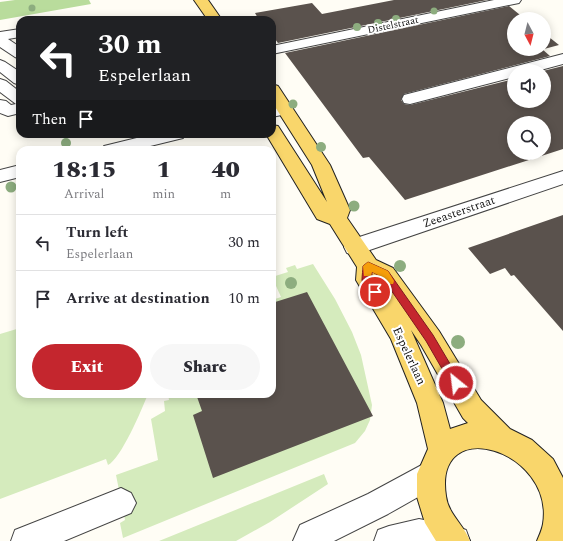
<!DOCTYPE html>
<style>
:root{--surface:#fff;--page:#f7f7f7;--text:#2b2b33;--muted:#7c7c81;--line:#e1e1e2;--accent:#c4262e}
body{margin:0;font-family:Spectral,serif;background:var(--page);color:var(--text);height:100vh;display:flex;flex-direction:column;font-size:15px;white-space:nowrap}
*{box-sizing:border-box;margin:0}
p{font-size:13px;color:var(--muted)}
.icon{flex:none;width:22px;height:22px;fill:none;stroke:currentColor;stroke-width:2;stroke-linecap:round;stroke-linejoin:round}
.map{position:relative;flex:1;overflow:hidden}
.panel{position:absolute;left:16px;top:146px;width:260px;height:252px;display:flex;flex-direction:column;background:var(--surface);border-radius:12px;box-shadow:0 2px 10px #0003}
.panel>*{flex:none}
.banner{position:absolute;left:16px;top:16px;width:260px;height:122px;border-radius:12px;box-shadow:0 2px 10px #0003;background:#202124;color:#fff;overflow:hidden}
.needle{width:26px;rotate:173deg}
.fabs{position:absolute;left:507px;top:12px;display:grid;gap:8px}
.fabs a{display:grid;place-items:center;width:44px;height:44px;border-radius:50%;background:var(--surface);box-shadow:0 2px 10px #0003;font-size:20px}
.pin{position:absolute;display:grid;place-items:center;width:34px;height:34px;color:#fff;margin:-17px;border:2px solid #fff;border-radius:50%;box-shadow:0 1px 4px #0007}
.me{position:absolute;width:44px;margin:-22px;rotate:331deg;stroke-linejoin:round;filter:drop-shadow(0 0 3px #0008)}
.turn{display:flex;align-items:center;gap:14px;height:84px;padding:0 16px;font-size:18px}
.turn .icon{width:52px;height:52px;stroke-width:2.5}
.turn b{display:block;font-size:28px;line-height:34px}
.then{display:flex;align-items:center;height:38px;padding:0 16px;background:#0003;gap:8px;font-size:15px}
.eta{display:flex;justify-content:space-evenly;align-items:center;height:68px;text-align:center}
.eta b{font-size:24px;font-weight:800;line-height:28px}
.cta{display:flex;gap:8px;margin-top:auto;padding:8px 16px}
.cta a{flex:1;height:46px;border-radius:24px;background:var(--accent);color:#fff;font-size:16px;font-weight:800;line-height:46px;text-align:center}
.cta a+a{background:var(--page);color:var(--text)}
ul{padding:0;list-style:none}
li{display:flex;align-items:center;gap:12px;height:56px;padding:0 16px;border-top:1px solid var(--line)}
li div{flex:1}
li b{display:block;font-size:15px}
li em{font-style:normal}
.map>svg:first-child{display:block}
</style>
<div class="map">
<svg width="563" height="541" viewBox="0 0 563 541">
<rect width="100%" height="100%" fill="#fffdf5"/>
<path fill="#d5ebbd" d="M313,264L335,299L352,332L361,355L372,405L370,420L365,431L355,443L123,538L120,523L125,520L116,475L158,460L151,419L165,411L164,401L169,400L168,394H272V300L281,297L272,277L288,272L286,268L295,265L297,269Z
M20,328V394H148C142,409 121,459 108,465L106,459L0,499V334Z
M324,474L328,484L270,522L236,541H159Z"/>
<path fill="#b9dc9c" d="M15,0H89L91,4L0,20V2Z"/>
<path fill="#5a524d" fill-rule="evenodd" d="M394,0H487L278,43L272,35V20H259L255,13L312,3L322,14Z
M509,6L525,19H514V49H542L550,56L404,94L401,100L404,104L410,105L514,79V101H544V71H543L563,66V149L405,200L369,157L363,158L285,53ZM514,123H544V153H514Z
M544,33L559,45L544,49Z
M563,215V331L514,275L511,276L505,268L490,274L468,248Z
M307,292L373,416L213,478L193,415L202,411L196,394H272V303Z"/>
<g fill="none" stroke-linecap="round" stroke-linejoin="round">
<g stroke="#444" stroke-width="2">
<path id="minor" d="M494,0H521L519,3L514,4L272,54V46Z
M20,29V37L8,39L20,47V59L15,57L0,47V32Z
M563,54V64L537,71H514V77L410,104L404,103L402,99L404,95Z
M0,60L5,62L20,72V85L14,83L0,72Z
M0,79L6,81L20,92V113L8,116L0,113V100L6,101L11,105L16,104L0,92Z
M285,104L291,105L293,109L291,113L272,117V107Z
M153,134H186L183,138L134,150H101L104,146Z
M20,165V177L0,182V170Z
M563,171V184L355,255L347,253L344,247L347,241Z
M431,460L441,464L445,474L441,484L388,514L334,541H293L300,525L368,494Z
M121,488L131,493L136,503L131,513L64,541H11L15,530Z
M419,519L455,526L466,530L470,541H374L378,530L389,526Z"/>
</g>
<g stroke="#222" stroke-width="2">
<path id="major" d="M194,0H208L222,20H208Z
M272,84L278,86L330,165L350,210L347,218L376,260L393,268L439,331L481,400L510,429L532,440L553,459L563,478V541H537C539,536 542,530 543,524C555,450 433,412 446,496C448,514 464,525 470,541H436L425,523L417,497V474L428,449L417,403L391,339L356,280L357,267L330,224L317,219L266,134H272V125L278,126L327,202L312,165L272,102ZM411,330L421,345L463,418L468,423L450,429L443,403Z"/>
</g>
<use href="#minor" fill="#fff" fill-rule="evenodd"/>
<use href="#major" fill="#f9d66b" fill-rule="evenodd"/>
</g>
<g fill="#8dad7f">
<circle cx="32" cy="8" r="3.5"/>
<circle cx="434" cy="11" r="3.5"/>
<circle cx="396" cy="19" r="4"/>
<circle cx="378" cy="23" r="4"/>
<circle cx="357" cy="27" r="4"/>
<circle cx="293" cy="104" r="4.5"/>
<circle cx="66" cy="143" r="5"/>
<circle cx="321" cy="147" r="5"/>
<circle cx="11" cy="187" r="5.5"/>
<circle cx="354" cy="206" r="5.5"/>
<circle cx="400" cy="266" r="6"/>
<circle cx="291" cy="283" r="6"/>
<circle cx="458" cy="342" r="7"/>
</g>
<path fill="#c4262e" stroke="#7f191e" d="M368,262L388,271L433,335L459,379L461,383L459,386L456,388L452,386L426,341L382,277L372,272V280L379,292L378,295C371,297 363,286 362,280C362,275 363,270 363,266Z"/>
<path fill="#f59e0b" d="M368,262L388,271L394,281L393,284H386L382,277L372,272L371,276H364L363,266Z"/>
<g text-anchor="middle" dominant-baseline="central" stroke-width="4" stroke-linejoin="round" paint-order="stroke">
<g font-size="10" fill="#111" stroke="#fff">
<text transform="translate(393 25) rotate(-12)">Distelstraat</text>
</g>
<g font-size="12" fill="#111" stroke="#fff">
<text transform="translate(459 212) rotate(-19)">Zeeasterstraat</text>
<text transform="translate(409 356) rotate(65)">Espelerlaan</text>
</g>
</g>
</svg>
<div class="fabs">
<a><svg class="needle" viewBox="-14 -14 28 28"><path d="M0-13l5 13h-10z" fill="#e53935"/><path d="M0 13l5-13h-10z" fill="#7c7c81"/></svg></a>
<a><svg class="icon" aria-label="sound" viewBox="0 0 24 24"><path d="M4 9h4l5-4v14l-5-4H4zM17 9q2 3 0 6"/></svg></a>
<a><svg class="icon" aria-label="search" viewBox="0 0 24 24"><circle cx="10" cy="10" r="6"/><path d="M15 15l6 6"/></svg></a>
</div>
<div class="pin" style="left:375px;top:292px;background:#d93025"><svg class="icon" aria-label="arrive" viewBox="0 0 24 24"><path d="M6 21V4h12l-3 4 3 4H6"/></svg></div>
<svg class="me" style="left:456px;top:383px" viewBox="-20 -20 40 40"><circle r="17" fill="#c4262e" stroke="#fff" stroke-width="3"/><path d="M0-11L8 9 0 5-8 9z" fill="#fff"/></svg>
<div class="banner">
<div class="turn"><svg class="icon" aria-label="left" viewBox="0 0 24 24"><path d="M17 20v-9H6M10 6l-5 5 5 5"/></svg><div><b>30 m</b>Espelerlaan</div></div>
<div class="then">Then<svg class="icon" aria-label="arrive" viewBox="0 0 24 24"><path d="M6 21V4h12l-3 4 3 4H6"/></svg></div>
</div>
<section class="panel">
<div class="eta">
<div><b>18:15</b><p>Arrival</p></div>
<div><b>1</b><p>min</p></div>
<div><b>40</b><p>m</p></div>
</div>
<ul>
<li><svg class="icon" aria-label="left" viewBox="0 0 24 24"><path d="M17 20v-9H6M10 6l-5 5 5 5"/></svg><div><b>Turn left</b><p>Espelerlaan</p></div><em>30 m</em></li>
<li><svg class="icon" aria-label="arrive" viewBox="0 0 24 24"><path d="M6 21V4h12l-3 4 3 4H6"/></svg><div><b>Arrive at destination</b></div><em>10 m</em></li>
</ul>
<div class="cta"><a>Exit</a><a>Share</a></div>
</section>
</div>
